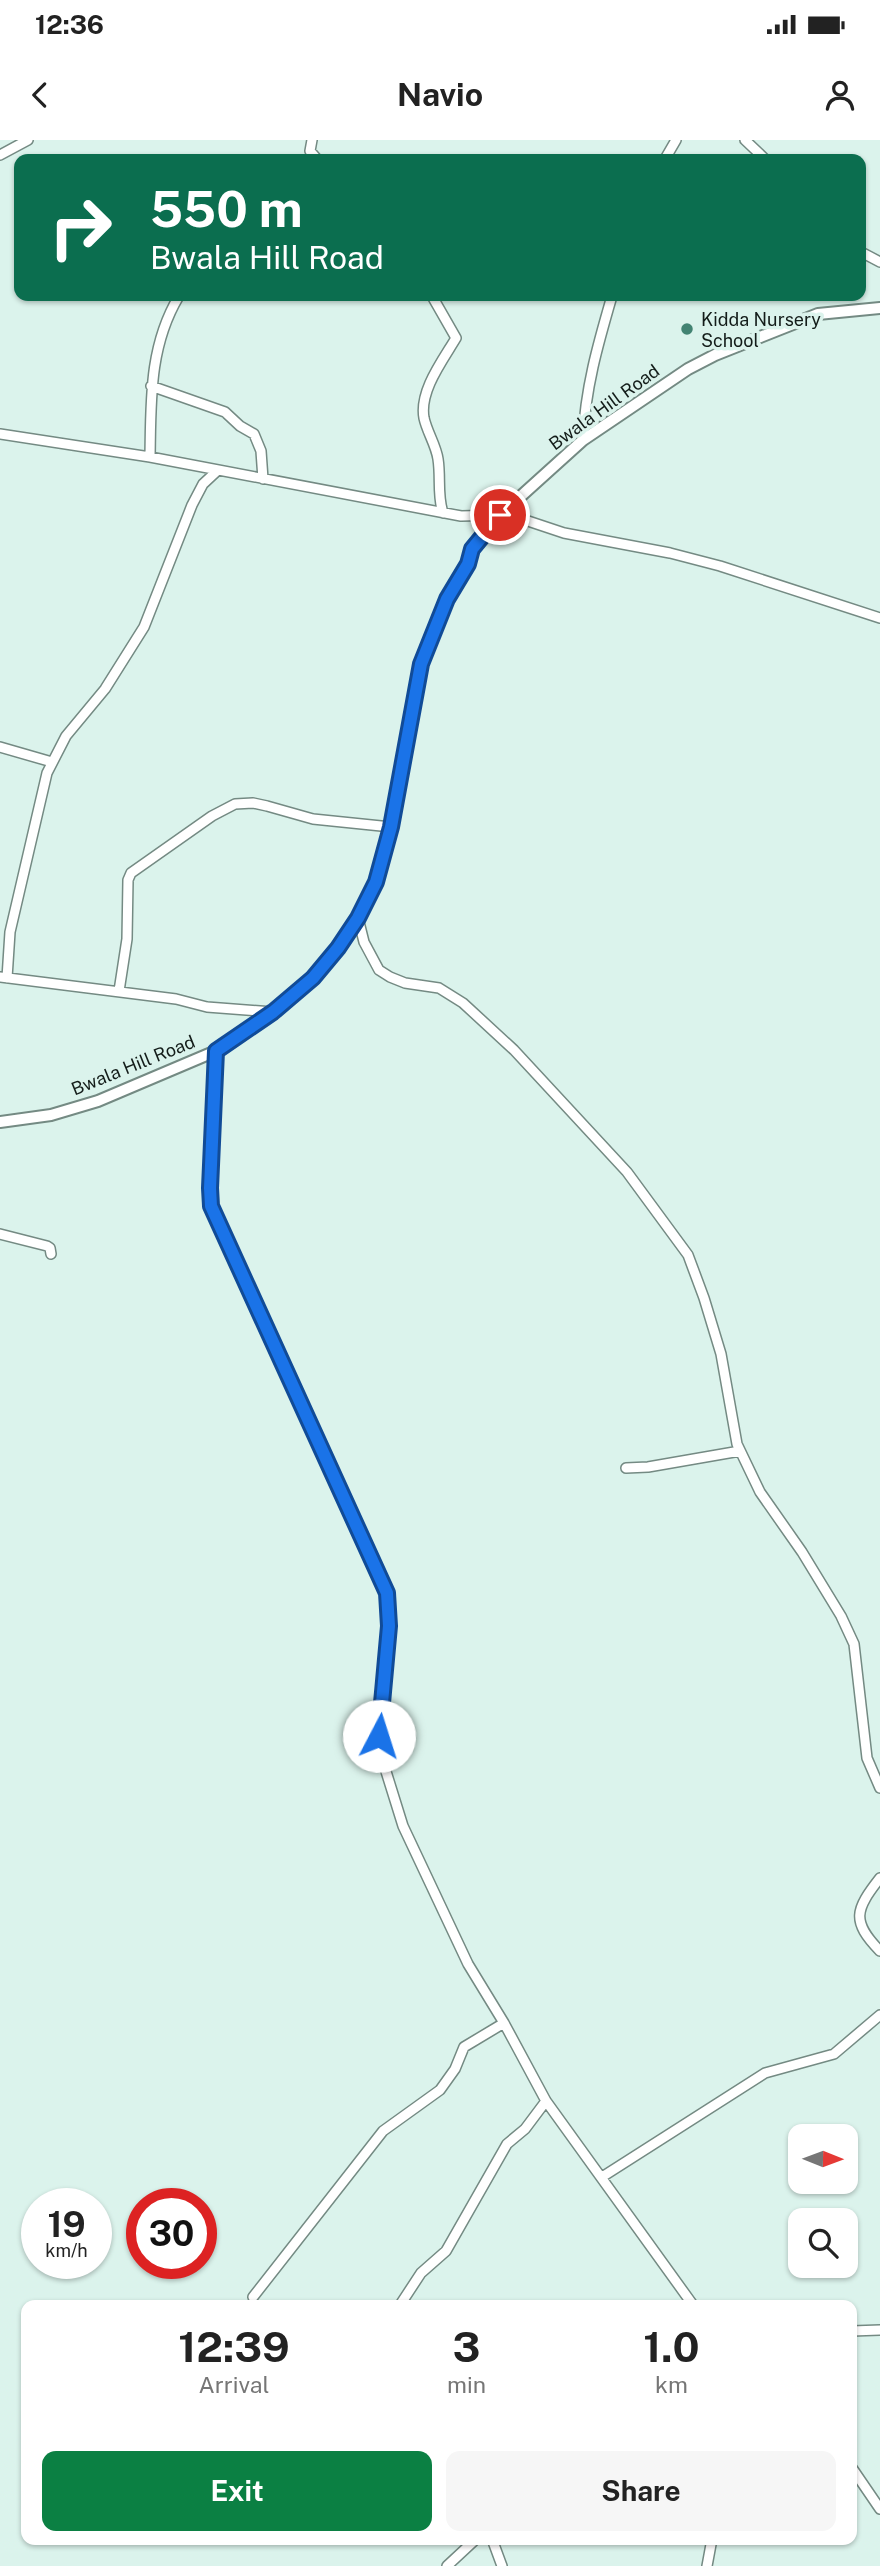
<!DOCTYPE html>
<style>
:root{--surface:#fff;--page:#f6f6f6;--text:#222;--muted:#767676;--accent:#0b8043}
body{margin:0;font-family:"Public Sans",sans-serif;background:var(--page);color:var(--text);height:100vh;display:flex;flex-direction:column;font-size:26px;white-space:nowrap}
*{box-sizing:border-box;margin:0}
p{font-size:23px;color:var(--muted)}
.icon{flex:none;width:38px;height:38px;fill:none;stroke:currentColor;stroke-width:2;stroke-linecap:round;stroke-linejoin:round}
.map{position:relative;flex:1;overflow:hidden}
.drawer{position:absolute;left:21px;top:2160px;width:836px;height:245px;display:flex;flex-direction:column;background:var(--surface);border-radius:14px;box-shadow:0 2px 5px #0004}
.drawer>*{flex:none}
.banner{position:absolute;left:14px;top:14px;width:852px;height:147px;border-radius:14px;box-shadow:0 2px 5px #0004;background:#0b6e4f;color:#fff;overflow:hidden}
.needle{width:46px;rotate:91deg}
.tools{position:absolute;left:788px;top:1984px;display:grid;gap:14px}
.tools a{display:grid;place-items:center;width:70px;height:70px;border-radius:14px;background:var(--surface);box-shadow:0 2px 5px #0004;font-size:35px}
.speed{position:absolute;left:21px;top:2048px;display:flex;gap:14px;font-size:35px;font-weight:700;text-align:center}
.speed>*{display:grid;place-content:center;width:91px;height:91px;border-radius:50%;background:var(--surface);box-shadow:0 2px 5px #0004;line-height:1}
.speed small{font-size:18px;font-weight:400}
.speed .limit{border:10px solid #d22;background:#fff;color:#111}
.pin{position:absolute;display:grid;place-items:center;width:60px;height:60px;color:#fff;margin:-30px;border:4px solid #fff;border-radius:50%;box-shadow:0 2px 7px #0007}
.me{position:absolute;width:77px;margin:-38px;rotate:5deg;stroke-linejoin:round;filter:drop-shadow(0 0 5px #0008)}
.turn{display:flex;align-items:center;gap:24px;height:147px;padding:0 21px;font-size:32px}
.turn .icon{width:91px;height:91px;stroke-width:2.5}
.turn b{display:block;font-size:49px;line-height:60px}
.eta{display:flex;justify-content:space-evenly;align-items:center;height:119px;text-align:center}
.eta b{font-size:42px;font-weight:700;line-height:49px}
.primary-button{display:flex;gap:14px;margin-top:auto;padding:14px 21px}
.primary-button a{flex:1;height:80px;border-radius:14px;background:var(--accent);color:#fff;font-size:28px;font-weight:700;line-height:80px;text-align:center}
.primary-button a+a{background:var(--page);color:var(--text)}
.status{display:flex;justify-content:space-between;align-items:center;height:49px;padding:0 35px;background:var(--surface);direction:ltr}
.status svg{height:19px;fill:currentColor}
header{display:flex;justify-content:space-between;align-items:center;height:91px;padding:0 21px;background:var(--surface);font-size:32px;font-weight:700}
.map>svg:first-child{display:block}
</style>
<div class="status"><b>12:36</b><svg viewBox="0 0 49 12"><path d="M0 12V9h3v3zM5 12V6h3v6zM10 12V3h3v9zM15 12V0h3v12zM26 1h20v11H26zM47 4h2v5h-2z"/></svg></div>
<header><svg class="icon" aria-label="back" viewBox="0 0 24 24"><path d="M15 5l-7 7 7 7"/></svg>Navio<svg class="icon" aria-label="person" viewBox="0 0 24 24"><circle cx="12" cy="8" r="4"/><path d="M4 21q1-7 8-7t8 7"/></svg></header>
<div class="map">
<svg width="880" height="2426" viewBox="0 0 880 2426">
<rect width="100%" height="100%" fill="#dbf3ec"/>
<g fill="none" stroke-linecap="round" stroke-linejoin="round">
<g stroke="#748a83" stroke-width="12">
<path id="minor" d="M312,0L310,11L317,19
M745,0L765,19
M0,15L28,0
M665,19L676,0
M861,112L880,122
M432,156L456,198C443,220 419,251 424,278C427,292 436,305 438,319C441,338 437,355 443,373
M151,246L225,272L240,286L254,294L261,311L263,339
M0,294L150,317L461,376L500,375L528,381L564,393L670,413L720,426L880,478
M583,300C585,249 598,204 612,156
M150,317C151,260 149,206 179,156
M0,607L52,622
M358,778L364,802L379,830L390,837L405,843L439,848L463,863L514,910L627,1032L688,1115L704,1158L721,1214L737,1304L760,1352L802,1412L841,1476L854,1504L867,1618L880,1648
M0,837L176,859L207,867L273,872
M7,838L10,792L47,633L66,596L105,549L144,487L192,365L203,344L218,330
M119,851L127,799L128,740L131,733L212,676L235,664L253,663L267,666L313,679L391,687
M216,911L210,1048L211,1066L387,1453L389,1486L379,1596L384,1625L403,1686L468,1824L504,1883L546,1961L693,2165
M0,1094L47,1106L50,1108L51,1114
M626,1328L648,1327L740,1311
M880,1738C855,1770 851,1781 880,1811
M602,2037L765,1933L834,1914L880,1875
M253,2157L383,1991L440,1950L455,1929L464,1907L504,1883
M400,2165L421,2133L446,2111L507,2004L525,1989L546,1961
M852,2191L880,2190
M852,2328L880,2369
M492,2399L502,2426
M447,2426L476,2399
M707,2426L712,2399"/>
</g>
<g stroke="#748a83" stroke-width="14">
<path id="tertiary" d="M0,982L51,975L98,961L216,911L273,872L313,838L338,808L358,778L376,742L391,687L421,524L447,459L468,424L472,409L500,375L583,300L688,229L715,215L818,174L880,168"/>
</g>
<use href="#minor" stroke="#fff" stroke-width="9"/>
<use href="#tertiary" stroke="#fff" stroke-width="10"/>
</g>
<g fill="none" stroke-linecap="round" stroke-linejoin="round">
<g stroke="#114b97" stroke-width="18">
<path id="route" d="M379,1596L389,1486L387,1453L211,1066L210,1048L216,911L273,872L313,838L338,808L358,778L376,742L391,687L421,524L447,459L468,424L472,409L500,375"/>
</g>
<use href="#route" stroke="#1a73e8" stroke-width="12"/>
</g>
<circle fill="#428372" stroke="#dbf3ec" stroke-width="2.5" cx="687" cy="189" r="7"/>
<g text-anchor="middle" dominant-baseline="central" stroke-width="7" stroke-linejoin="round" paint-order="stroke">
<g font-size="18" fill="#131c19" stroke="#dbf3ec" text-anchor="start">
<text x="701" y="179">Kidda Nursery<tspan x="701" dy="21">School</tspan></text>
</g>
<g font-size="18" fill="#131c19" stroke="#dbf3ec">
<text transform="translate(604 267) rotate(-36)">Bwala Hill Road</text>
<text transform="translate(133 925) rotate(-22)">Bwala Hill Road</text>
</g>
</g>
</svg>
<div class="tools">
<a><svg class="needle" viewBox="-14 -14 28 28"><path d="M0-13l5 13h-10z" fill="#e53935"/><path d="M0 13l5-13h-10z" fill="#767676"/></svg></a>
<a><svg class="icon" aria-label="search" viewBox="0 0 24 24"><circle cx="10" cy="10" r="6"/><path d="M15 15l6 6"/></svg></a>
</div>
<div class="speed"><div>19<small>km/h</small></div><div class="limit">30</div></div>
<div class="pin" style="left:500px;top:375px;background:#d93025"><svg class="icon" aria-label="arrive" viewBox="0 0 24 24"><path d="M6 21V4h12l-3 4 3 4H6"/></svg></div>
<svg class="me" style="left:379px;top:1596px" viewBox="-20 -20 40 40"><circle r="19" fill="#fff"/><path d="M0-13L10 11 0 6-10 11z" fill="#1a73e8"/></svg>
<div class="banner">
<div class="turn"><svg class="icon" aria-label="right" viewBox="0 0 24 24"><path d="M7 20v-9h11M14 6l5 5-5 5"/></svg><div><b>550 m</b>Bwala Hill Road</div></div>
</div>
<section class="drawer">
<div class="eta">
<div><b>12:39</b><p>Arrival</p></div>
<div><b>3</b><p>min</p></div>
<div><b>1.0</b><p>km</p></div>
</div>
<div class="primary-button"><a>Exit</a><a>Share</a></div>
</section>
</div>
